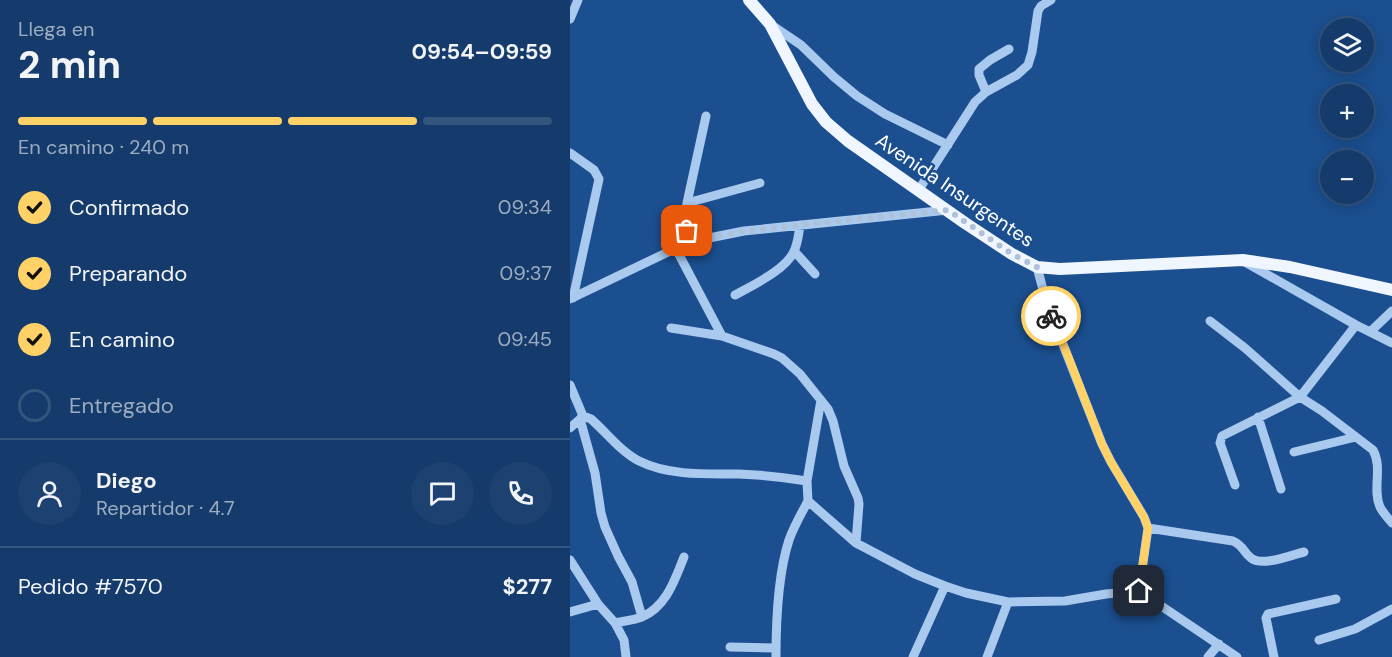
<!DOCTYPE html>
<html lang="es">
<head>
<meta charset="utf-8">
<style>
	:root { --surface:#143b6b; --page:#1d4271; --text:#f1f3f6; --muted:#9dadc1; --line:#33557e; --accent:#ffd166 }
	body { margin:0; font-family:"DM Sans",sans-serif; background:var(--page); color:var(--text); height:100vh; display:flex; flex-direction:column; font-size:22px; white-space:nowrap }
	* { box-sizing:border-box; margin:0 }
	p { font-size:20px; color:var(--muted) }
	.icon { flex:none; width:33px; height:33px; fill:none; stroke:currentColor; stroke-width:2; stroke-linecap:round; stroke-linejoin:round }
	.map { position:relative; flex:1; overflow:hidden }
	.drawer { display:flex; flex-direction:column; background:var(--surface); width:570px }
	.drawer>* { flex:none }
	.controls { position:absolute; left:750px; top:18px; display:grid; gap:12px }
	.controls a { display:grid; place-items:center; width:54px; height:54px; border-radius:50%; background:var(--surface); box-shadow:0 3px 15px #0003,0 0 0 2px var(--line); font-size:30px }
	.pin { position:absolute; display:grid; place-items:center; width:51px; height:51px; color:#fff; margin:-26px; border-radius:12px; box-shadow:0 3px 9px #0006 }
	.courier { position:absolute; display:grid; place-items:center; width:60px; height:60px; margin:-30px; border:4px solid #ffd166; border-radius:50%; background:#fff; color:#222; box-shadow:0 2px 8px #0007 }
	.headline em { font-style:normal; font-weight:700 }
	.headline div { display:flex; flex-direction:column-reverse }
	.headline { display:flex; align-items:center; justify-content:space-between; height:102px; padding:0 18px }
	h1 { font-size:39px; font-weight:700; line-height:45px }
	.bar { display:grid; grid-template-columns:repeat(4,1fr); gap:9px 6px; align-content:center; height:72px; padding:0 18px }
	.bar i { height:8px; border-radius:4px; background:var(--line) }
	.bar .current { background:var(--accent) }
	.bar p { grid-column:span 4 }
	.line { display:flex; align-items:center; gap:15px; padding:0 18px; border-top:2px solid var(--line) }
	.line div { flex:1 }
	.round { display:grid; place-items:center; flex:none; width:63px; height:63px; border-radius:32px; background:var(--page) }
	ol { padding:0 18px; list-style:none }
	li { display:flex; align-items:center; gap:18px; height:66px }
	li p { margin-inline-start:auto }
	li .icon { padding:6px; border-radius:50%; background:var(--accent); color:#111; stroke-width:4 }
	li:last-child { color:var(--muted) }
	li i { width:33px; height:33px; border:3px solid var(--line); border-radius:50% }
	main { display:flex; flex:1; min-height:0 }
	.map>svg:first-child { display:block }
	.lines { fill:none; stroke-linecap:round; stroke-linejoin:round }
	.minor { stroke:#a9c9ee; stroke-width:9 }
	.major { stroke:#f0f6ff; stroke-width:12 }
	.done { stroke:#afc1d8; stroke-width:6; stroke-dasharray:0 10.8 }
	.route { stroke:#ffd166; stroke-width:8 }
	.labels { text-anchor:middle; stroke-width:5; stroke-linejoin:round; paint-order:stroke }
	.street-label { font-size:20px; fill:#fff; stroke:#1b4f8f }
</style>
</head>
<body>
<main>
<section class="drawer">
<div class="headline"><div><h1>2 min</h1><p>Llega en</p></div><em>09:54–09:59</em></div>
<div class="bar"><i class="current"></i><i class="current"></i><i class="current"></i><i></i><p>En camino · 240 m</p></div>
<ol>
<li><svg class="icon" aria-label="check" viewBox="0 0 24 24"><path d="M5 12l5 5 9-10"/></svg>Confirmado<p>09:34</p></li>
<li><svg class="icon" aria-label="check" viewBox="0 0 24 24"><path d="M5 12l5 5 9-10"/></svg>Preparando<p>09:37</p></li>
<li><svg class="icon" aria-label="check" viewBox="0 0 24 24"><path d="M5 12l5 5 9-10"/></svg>En camino<p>09:45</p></li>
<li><i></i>Entregado</li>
</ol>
<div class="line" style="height:108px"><a class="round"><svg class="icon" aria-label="person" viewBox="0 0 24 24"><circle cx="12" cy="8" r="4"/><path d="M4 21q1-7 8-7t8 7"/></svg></a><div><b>Diego</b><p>Repartidor · 4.7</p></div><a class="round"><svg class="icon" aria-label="chat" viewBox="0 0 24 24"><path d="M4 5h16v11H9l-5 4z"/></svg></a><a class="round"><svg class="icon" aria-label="phone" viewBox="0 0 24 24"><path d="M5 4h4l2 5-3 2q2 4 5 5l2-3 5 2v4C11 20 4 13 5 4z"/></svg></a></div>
<div class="line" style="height:78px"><div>Pedido #7570</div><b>$277</b></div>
</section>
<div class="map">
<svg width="822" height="657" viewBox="0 0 822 657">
	<rect width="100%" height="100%" fill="#1b4f8f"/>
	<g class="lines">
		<path class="minor" d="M0,19l8,-19
			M200,24l31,21 33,32 23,19 28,18 63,31
			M416,92l-7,-17v-6l11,-9 19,-11
			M0,153l24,17 5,9 -26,119
			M348,191l57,-89 11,-10 31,-17 11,-10 4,-13 6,-41 3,-5 10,-6
			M117,203l73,-20
			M119,242l-4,-18 2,-21 19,-87
			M105,247l47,89 52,18 8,4 18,16 28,35 5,12 11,45 14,32 1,6 -3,39
			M225,252l20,22
			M675,262l111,63 36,18
			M467,267l9,34 56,143 9,18 33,55 4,11 -9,63
			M165,295c18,-10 53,-26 60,-46 3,-8 4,-16 5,-24
			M0,299l119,-57 55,-11 204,-21
			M640,321l35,27 55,49 22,14 51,39c10,18 -1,39 7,57 3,6 8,11 12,16
			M101,328l51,8
			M800,332l22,-21
			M0,385l13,31 8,3c16,14 30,33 48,42 30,15 68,13 100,13 23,1 45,3 68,7l1,20 48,42 59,31 30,12 21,7 42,9 57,-1 41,-7 33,-3 98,66
			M13,416l-3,3 15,54 6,40 4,14 13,29 14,26 10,35
			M688,417l23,72
			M0,428l10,-9
			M724,452l62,-15
			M237,481l14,-81
			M665,485l-15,-42 2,-7 78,-39 56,-72
			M578,528l85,13c11,5 10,11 18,17 11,9 40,-3 53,-6
			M0,560l28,44 17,19 9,17 2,17
			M0,612l28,-8
			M45,623c9,-2 19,-3 27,-6 25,-11 33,-38 42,-60
			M749,640l36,-11 37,-20
			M160,647l46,1
			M206,657c0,-36 2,-83 13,-117 5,-14 12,-26 19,-39
			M343,657l32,-71
			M417,657l21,-55
			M638,657l11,-13
			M704,657l-8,-39 2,-4 68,-15"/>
		<path class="major" d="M179,0l21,24 42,80 14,18 22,19 117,82 47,31 25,13 23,2 183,-9 47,7 102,23"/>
	</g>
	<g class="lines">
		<path class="done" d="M117,231l2,11 55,-11 204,-21 64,44 25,13 9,34 5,15"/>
		<path class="route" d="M481,316l17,40 34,88 9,18 33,55 4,11 -9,63"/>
	</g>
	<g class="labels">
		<g class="street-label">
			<text transform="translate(385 190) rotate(34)" y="7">Avenida Insurgentes</text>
		</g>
	</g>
</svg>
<div class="controls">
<a><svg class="icon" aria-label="layers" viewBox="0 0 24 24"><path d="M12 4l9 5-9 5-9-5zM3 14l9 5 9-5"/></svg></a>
<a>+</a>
<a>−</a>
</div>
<div class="pin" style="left:117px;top:231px;background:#ea580c"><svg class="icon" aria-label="bag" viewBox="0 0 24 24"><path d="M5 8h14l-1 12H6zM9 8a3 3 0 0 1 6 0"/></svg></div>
<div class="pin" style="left:569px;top:591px;background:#1f2937"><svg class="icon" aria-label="home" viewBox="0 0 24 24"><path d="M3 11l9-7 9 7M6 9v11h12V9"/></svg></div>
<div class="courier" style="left:481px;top:316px"><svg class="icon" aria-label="bike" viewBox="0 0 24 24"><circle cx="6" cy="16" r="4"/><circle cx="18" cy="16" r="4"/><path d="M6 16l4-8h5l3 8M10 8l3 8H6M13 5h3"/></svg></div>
</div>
</main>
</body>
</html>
